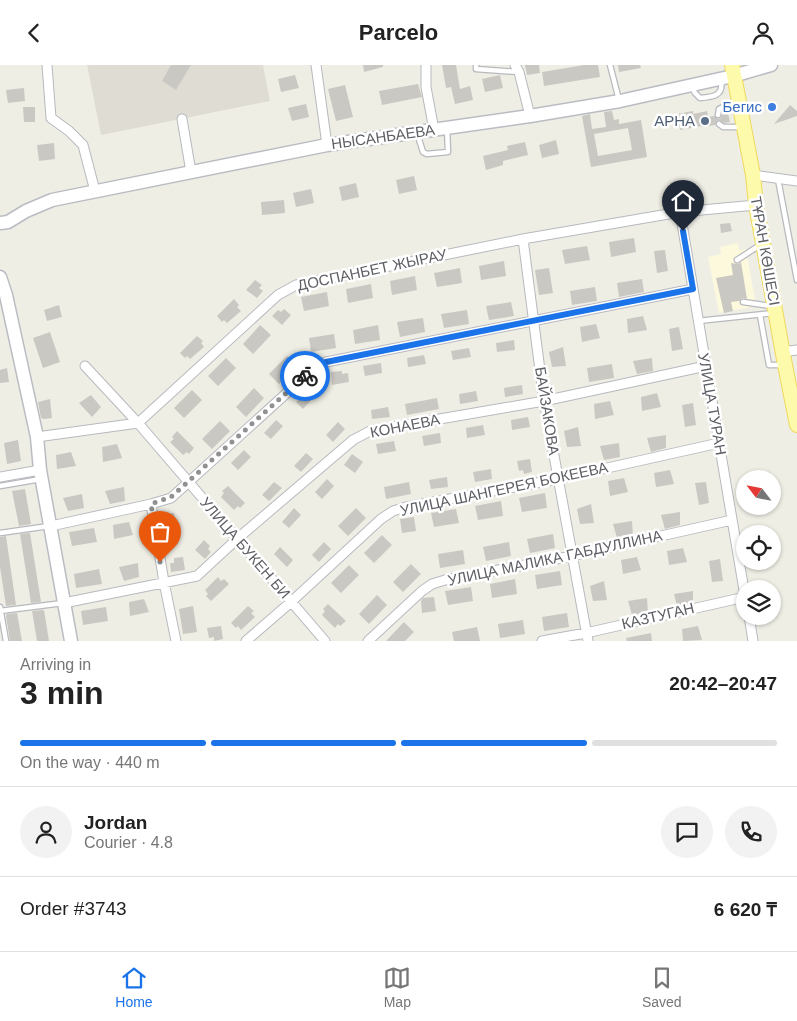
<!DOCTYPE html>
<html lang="en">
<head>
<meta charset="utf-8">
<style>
	:root { --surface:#fff; --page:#f2f2f2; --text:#222; --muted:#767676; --line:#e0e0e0; --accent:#1a73e8 }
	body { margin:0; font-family:Arial,sans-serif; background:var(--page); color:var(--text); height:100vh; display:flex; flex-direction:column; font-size:19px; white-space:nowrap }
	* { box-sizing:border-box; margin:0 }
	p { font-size:16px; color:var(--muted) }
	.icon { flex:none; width:28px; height:28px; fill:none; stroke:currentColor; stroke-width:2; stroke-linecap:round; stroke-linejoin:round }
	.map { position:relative; height:576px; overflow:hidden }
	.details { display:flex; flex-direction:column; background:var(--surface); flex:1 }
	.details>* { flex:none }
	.needle { width:32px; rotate:302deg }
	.buttons { position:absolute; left:736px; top:405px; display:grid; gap:10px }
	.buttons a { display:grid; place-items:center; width:45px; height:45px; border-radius:50%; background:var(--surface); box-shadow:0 1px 4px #0004; font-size:25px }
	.pin { position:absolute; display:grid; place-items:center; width:42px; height:42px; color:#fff; margin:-51px -21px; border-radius:50% 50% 50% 0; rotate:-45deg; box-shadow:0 0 5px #0007 }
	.pin .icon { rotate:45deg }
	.courier { position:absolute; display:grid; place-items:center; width:50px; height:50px; margin:-25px; border:4px solid #1a73e8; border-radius:50%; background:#fff; color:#222; box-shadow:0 1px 6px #0007 }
	.headline em { font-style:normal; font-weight:700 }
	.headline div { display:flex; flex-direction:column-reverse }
	.headline { display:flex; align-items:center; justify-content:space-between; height:85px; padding:0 20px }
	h1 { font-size:32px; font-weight:700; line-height:38px }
	.bar { display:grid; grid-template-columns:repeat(4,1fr); gap:8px 5px; align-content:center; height:60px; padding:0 20px }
	.bar i { height:6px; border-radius:4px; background:var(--line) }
	.bar .active { background:var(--accent) }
	.bar p { grid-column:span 4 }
	.line { display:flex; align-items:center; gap:12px; padding:0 20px; border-top:1px solid var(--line) }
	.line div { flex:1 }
	.round { display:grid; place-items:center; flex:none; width:52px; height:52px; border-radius:26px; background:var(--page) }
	header { display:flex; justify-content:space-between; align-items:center; height:65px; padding:0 20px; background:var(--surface); font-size:22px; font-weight:700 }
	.menu { display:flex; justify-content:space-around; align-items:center; height:70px; border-top:1px solid var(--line); background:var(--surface); font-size:14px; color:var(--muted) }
	.menu a { display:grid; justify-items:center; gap:2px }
	.menu .active { color:var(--accent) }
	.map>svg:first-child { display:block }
	.commercial { fill:#fdf9dc }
	.education { fill:#dfddd3 }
	.building { fill:#cac8c2; fill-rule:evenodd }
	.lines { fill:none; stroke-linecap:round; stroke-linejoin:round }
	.lane-casing { stroke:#b7b9bf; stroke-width:7 }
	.street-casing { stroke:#b7b9bf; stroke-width:11 }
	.secondary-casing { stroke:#babcc3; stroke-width:15 }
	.primary-casing { stroke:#efd85e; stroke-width:16 }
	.lane { stroke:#fff; stroke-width:4.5 }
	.street { stroke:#fff; stroke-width:9 }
	.secondary { stroke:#fff; stroke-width:12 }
	.primary { stroke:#fdfaac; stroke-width:14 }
	.done { stroke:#909192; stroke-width:5; stroke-dasharray:0 9 }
	.route { stroke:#1a73e8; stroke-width:6 }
	.shop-dot { fill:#3f7fe0; stroke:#fff; stroke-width:2 }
	.service-dot { fill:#5c6f8a; stroke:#fff; stroke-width:2 }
	.labels { text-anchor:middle; stroke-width:5; stroke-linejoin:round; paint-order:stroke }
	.shop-label { font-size:15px; fill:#366cbe; stroke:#fff; text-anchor:end }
	.service-label { font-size:15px; fill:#4e5e75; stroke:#fff; text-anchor:end }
	.street-label { font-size:15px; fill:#5d5f65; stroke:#fff }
</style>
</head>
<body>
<header><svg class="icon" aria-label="back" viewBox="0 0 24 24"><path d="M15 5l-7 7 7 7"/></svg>Parcelo<svg class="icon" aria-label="person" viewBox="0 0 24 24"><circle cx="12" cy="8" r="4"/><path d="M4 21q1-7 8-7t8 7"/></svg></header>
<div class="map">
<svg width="797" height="576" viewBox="0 0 797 576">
	<rect width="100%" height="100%" fill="#efeee5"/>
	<path class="commercial" d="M738,178l1,7 7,-1 10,57 -37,7 -11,-56 13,-3 -1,-7z"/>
	<path class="education" d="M87,0h176l7,36 -169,34z"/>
	<path class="building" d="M171,0h20l-15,25 -14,-9z
		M363,0h20v2l-19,5z
		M442,0h14l4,24 10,-3 3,14 -18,4 -4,-17 -5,1z
		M525,0h14l1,8 -13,2z
		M584,0h14l2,12 -56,9 -2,-14z
		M618,0h22l1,3 -22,4z
		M295,10l4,13 -18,4 -3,-13z
		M500,10l3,13 -18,4 -3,-13z
		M418,19l4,13 -40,8 -3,-14z
		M345,20l8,32 -17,4 -8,-32z
		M24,23l1,13 -17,2 -2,-13z
		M306,39l3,13 -17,4 -4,-13z
		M790,40l7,6v5l-23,8z
		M23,42h12v15h-11z
		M612,46l2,9 5,-1v5l22,-4 6,37 -56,10 -9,-51 8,-2 2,15 14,-2 -2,-15zM628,63l4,22 -34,6 -4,-22z
		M693,46v3l14,-3 1,6 6,-1 4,3 3,-1 1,-4 6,-1 2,9 -6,1 -6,-3 -3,5 -13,2v-1l-22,4 -3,-16z
		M556,75l3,14 -17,4 -3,-13z
		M525,77l3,13 -25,6v4l-17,5 -3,-14 25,-6 -1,-4z
		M54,78l1,16 -16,2 -2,-16z
		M414,111l3,14 -18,4 -3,-14z
		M356,118l3,14 -17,4 -3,-14z
		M311,124l3,14 -18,4 -3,-14z
		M284,135l1,13 -23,2 -1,-13z
		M730,158l2,8 -11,2 -1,-9z
		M634,173l2,14 -25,5 -2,-15z
		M587,181l3,14 -25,4 -3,-14z
		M665,185l3,21 -11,2 -3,-22z
		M504,196l2,15 -25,4 -2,-14z
		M741,197l6,37 -5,-1 -3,3 -8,1 2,9 -9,2 -8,-35 17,-3 -2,-12 7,1z
		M460,203l2,15 -25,4 -3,-14z
		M549,203l4,25 -14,2 -4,-25z
		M415,211l2,14 -25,5 -2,-14z
		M642,214l2,13 -25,5 -2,-14z
		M255,215l7,5 -3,3 4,3 -6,7 -11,-8z
		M371,219l2,14 -25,5 -2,-14z
		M595,222l2,14 -25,4 -2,-14z
		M327,227l2,14 -25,5 -3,-14z
		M234,234l5,6 -2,2 4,4 -14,12 -3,-3 -2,2 -5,-6z
		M511,237l3,14 -25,4 -3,-14z
		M59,240l3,12 -15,4 -3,-11z
		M284,244l7,6 -9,10 -10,-9 6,-6 3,2z
		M467,245l2,14 -25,4 -3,-14z
		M643,251l4,14 -19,3 -1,-14z
		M423,253l2,14 -25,5 -3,-15z
		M596,259l4,14 -18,4 -2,-15z
		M260,260l11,10 -18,19 -10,-10z
		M378,260l2,15 -25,4 -2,-14z
		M679,262l4,22 -11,2 -3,-22z
		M50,267l10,30 -17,6 -10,-30z
		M334,269l2,14 -25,4 -2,-14z
		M197,271l6,5 -2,2 3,4 -14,12 -3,-3 -2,2 -5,-5z
		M514,275l1,10 -18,2 -1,-9z
		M563,282l3,19 -14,1 -3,-15z
		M469,283l2,9 -18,3 -2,-9z
		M424,290l2,9 -18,3 -1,-9z
		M287,291l10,10 -18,18 -10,-10z
		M226,293l10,10 -18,18 -10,-10z
		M652,293l1,13 -16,3 -4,-13z
		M381,298l1,10 -17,3 -2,-10z
		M612,299l2,14 -25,4 -2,-14z
		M7,303l2,14 -9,1v-13z
		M342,306v3l6,-1 1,9 -17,3 -1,-13z
		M522,320l1,9 -18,3 -1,-9z
		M254,323l10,10 -18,19 -10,-10z
		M308,324l7,7 -12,13 -7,-7z
		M192,325l10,10 -18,18 -10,-10z
		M476,326l2,10 -18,3 -1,-10z
		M657,328l4,14 -19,4 -1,-14z
		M91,330l10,12 -9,10 -13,-14z
		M437,333l2,11 -32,6 -2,-11z
		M50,334l2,19 -8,1 -3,-1 -3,-16z
		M610,336l4,14 -19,4 -1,-15z
		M693,338l3,22 -11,2 -3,-22z
		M388,342l2,10 -18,2 -1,-9z
		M528,352l2,10 -18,3 -1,-10z
		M276,355l7,6 -12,13 -7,-6z
		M220,356l10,10 -18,18 -10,-10z
		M338,357l7,7 -12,13 -7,-7z
		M483,360l2,10 -18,3 -1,-10z
		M578,362l3,19 -14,1 -3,-16z
		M177,366l17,17 -5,6 -2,-2 -4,3 -13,-13 4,-3 -2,-2z
		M440,368l1,10 -17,3 -2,-10z
		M666,370v13l-15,4 -4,-14z
		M18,375l3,21 -14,3 -3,-21z
		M394,376l2,10 -18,3 -2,-10z
		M619,378l1,14 -16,3 -4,-14z
		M117,379l5,14 -19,4 -1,-15z
		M244,385l7,7 -13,13 -7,-7z
		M71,387l5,14 -19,3 -1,-14z
		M306,388l7,6 -12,13 -7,-6z
		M352,389l11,8 -8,11 -11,-8z
		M530,394l2,13 -8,2 -1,-4 -4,1 -2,-10z
		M491,404l1,10 -17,3 -2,-10z
		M670,405l4,14 -18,3 -2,-14z
		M447,412l1,10 -17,2 -2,-9z
		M624,413l4,14 -18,4 -2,-15z
		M327,414l7,7 -12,13 -7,-7z
		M274,417l8,6 -13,13 -7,-6z
		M409,417l2,12 -25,5 -2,-12z
		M706,417l3,21 -10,2 -4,-22z
		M228,421l17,17 -5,5 -2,-2 -4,4 -13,-13 3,-4 -2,-2z
		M124,422l1,14 -15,3 -5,-13z
		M25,424l6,35 -12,2 -7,-35z
		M545,428l2,15 -25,4 -3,-14z
		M82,429l2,14 -16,3 -5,-13z
		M501,436l2,15 -25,4 -3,-14z
		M591,439l3,19 -14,1 -3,-15z
		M294,443l7,7 -12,13 -7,-6z
		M356,443l10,10 -18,18 -10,-10z
		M456,444l3,14 -25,4 -3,-14z
		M680,447v13l-15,4 -4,-14z
		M174,448l4,24 -8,1v-3l-5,1 -2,-19h4v-3z
		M414,452l2,14 -14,2 -2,-14z
		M632,456l1,14 -16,3 -4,-14z
		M129,457l4,13 -19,4 -1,-14z
		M94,463l3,14 -25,4 -3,-14z
		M30,468l11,69 -10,1 -11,-69z
		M553,469l2,14 -25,5 -3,-14z
		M382,470l10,10 -18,18 -10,-10z
		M6,471l10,69 -10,1 -6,-39v-30z
		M204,475l6,6 -2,3 3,3 -6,7 -10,-9z
		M324,477l7,7 -12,13 -7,-7z
		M509,477l2,14 -25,5 -3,-14z
		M280,482l13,13 -6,7 -13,-13z
		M683,483l4,14 -18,3 -2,-14z
		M463,485l2,14 -25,4 -2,-14z
		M183,492l2,13 -14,2 -1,-9h4v-5z
		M637,492l4,13 -18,4 -2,-14z
		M720,494l3,22 -11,1 -3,-21z
		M138,498l1,14 -15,4 -5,-14z
		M411,499l10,10 -18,18 -10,-10z
		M349,500l10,10 -18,18 -10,-10z
		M99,504l3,15 -26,4 -2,-14z
		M560,506l2,14 -25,4 -2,-14z
		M218,512l3,4 3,-2 5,5 -18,17 -5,-5 2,-2 -3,-4z
		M515,514l2,15 -25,4 -2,-14z
		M604,516l3,19 -14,1 -3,-15z
		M471,522l2,14 -25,4 -3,-14z
		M693,526v11l-16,4 -3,-12z
		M377,530l10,10 -18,19 -10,-10z
		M434,532l2,14 -14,2 -1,-12 2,-3z
		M647,533l1,14 -16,3 -4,-14z
		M144,534l5,13 -19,4 -1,-14z
		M328,539l18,17 -6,5 -2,-2 -3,4 -13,-13 3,-4 -2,-2z
		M193,541l4,26 -14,2 -4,-25z
		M248,541l6,5 -3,2 4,4 -14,13 -3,-4 -2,2 -5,-5z
		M106,542l2,14 -25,4 -2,-14z
		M42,545h2l5,31h-12l-5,-30z
		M17,548l5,28h-12l-4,-25 1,-2z
		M567,548l2,14 -25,4 -2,-14z
		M523,555l2,14 -25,4 -2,-14z
		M404,557l10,10 -9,9h-19z
		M221,561l2,13 -9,2v-4l-5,1 -2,-10z
		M698,561l4,14 -19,1 -1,-12z
		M477,562l3,14h-26l-2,-9z
		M651,568l1,8h-25l-1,-3z"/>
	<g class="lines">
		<g class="lane-casing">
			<path id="lane" d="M476,0v4l42,3
				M610,0l9,35
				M692,22l3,6 5,5c12,-1 24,-2 21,-17
				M718,50l1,-6 18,-9
				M719,59l4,3h18
				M417,68l6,19 4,2 21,-2 -1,-24
				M778,114l19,101
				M737,195l23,-15
				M743,237l28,4
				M760,250l9,50h14
				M698,256l76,-8
				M0,421l41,-7
				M0,468l49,-7
				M0,542l6,34
				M0,546l63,-8"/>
		</g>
		<g class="street-casing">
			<path id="street" d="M47,0l4,53 18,13 14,14 12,46
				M316,0l11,80
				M426,0v22l8,43
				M515,0l4,7 11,44
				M182,54l9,53
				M753,110l44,6
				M680,147l65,384
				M523,174l21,162 44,240
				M782,287l15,-2
				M85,301l53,57 187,218
				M37,372l101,-14 140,-128 18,-10 227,-46 157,-27 76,-7
				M0,412l40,-7
				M151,439l13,78 12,59
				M51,461l100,-22 20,-6 140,-127 15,-9 367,-73
				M64,538l133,-27 40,-37 116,-99 17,-9 174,-30 162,-35
				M749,551l4,25
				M246,576l45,-39 90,-83 12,-8 13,-4 152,-28 161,-36
				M368,576l54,-50 10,-7 13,-4 127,-24 160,-36
				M542,576l44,-8 159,-36"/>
		</g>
		<g class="secondary-casing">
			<path id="secondary" d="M0,158l8,-1 18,-11 26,-11 275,-55 203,-29 90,-15 113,-25 38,-11
				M0,212l6,18 31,142 3,33 31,171"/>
		</g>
		<g class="primary-casing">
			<path id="primary" d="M732,0l21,110 3,30 29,160 12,60"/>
		</g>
		<use href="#lane" class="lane"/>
		<use href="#street" class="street"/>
		<use href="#secondary" class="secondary"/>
		<use href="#primary" class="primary"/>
	</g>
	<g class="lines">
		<path class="done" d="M160,497l-9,-58 20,-7 134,-121"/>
		<path class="route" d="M305,311l14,-11 7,-3 367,-73 -10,-58"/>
	</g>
	<circle class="shop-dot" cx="772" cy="42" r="5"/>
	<circle class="service-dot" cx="705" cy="56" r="5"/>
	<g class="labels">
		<g class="shop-label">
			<text x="762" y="47">Бегис</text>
		</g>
		<g class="service-label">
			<text x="695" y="61">АРНА</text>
		</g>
		<g class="street-label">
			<text transform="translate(383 72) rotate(-8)" y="5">НЫСАНБАЕВА</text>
			<text transform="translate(765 186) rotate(80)" y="5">ТҰРАН КӨШЕСІ</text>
			<text transform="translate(372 205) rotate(-12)" y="5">ДОСПАНБЕТ ЖЫРАУ</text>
			<text transform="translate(712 339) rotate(80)" y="5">УЛИЦА ТУРАН</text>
			<text transform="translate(547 346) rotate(81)" y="5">БАЙЗАКОВА</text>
			<text transform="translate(405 361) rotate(-11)" y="5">КОНАЕВА</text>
			<text transform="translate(504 424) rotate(-12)" y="5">УЛИЦА ШАНГЕРЕЯ БОКЕЕВА</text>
			<text transform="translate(245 483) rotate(49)" y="5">УЛИЦА БУКЕН БИ</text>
			<text transform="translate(555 493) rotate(-12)" y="5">УЛИЦА МАЛИКА ГАБДУЛЛИНА</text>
			<text transform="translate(658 551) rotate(-13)" y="5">КАЗТУГАН</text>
		</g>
	</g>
</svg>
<div class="buttons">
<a><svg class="needle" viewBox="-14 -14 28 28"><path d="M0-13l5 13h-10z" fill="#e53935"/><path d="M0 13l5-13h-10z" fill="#767676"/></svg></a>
<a><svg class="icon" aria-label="locate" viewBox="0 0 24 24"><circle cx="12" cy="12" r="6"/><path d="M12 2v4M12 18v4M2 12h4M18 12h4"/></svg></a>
<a><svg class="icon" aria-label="layers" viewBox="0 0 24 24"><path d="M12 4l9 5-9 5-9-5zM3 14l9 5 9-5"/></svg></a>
</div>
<div class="pin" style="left:160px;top:497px;background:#ea580c"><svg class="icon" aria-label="bag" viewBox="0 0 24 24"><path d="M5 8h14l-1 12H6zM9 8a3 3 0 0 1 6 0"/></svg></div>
<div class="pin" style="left:683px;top:166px;background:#1f2937"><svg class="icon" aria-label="home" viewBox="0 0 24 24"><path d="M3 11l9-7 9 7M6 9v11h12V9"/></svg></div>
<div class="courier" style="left:305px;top:311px"><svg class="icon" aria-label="bike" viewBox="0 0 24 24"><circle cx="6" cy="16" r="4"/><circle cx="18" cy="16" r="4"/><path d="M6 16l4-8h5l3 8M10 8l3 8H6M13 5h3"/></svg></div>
</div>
<section class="details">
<div class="headline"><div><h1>3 min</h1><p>Arriving in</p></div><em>20:42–20:47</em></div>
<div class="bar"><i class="active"></i><i class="active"></i><i class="active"></i><i></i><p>On the way · 440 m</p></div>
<div class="line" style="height:90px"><a class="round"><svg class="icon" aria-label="person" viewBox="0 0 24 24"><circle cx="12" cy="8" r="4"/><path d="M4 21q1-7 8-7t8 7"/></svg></a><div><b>Jordan</b><p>Courier · 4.8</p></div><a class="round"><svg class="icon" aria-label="chat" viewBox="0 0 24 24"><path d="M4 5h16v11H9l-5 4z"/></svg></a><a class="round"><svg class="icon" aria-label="phone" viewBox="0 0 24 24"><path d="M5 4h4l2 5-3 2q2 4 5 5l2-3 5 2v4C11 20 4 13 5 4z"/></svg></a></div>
<div class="line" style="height:65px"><div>Order #3743</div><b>6 620 ₸</b></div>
</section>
<nav class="menu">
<a class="active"><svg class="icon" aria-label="home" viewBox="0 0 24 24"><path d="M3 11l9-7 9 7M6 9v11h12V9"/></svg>Home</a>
<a><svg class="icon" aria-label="map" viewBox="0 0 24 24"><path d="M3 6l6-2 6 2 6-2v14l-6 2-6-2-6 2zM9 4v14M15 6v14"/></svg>Map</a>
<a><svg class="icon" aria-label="saved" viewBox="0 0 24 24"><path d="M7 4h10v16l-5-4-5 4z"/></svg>Saved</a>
</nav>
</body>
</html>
